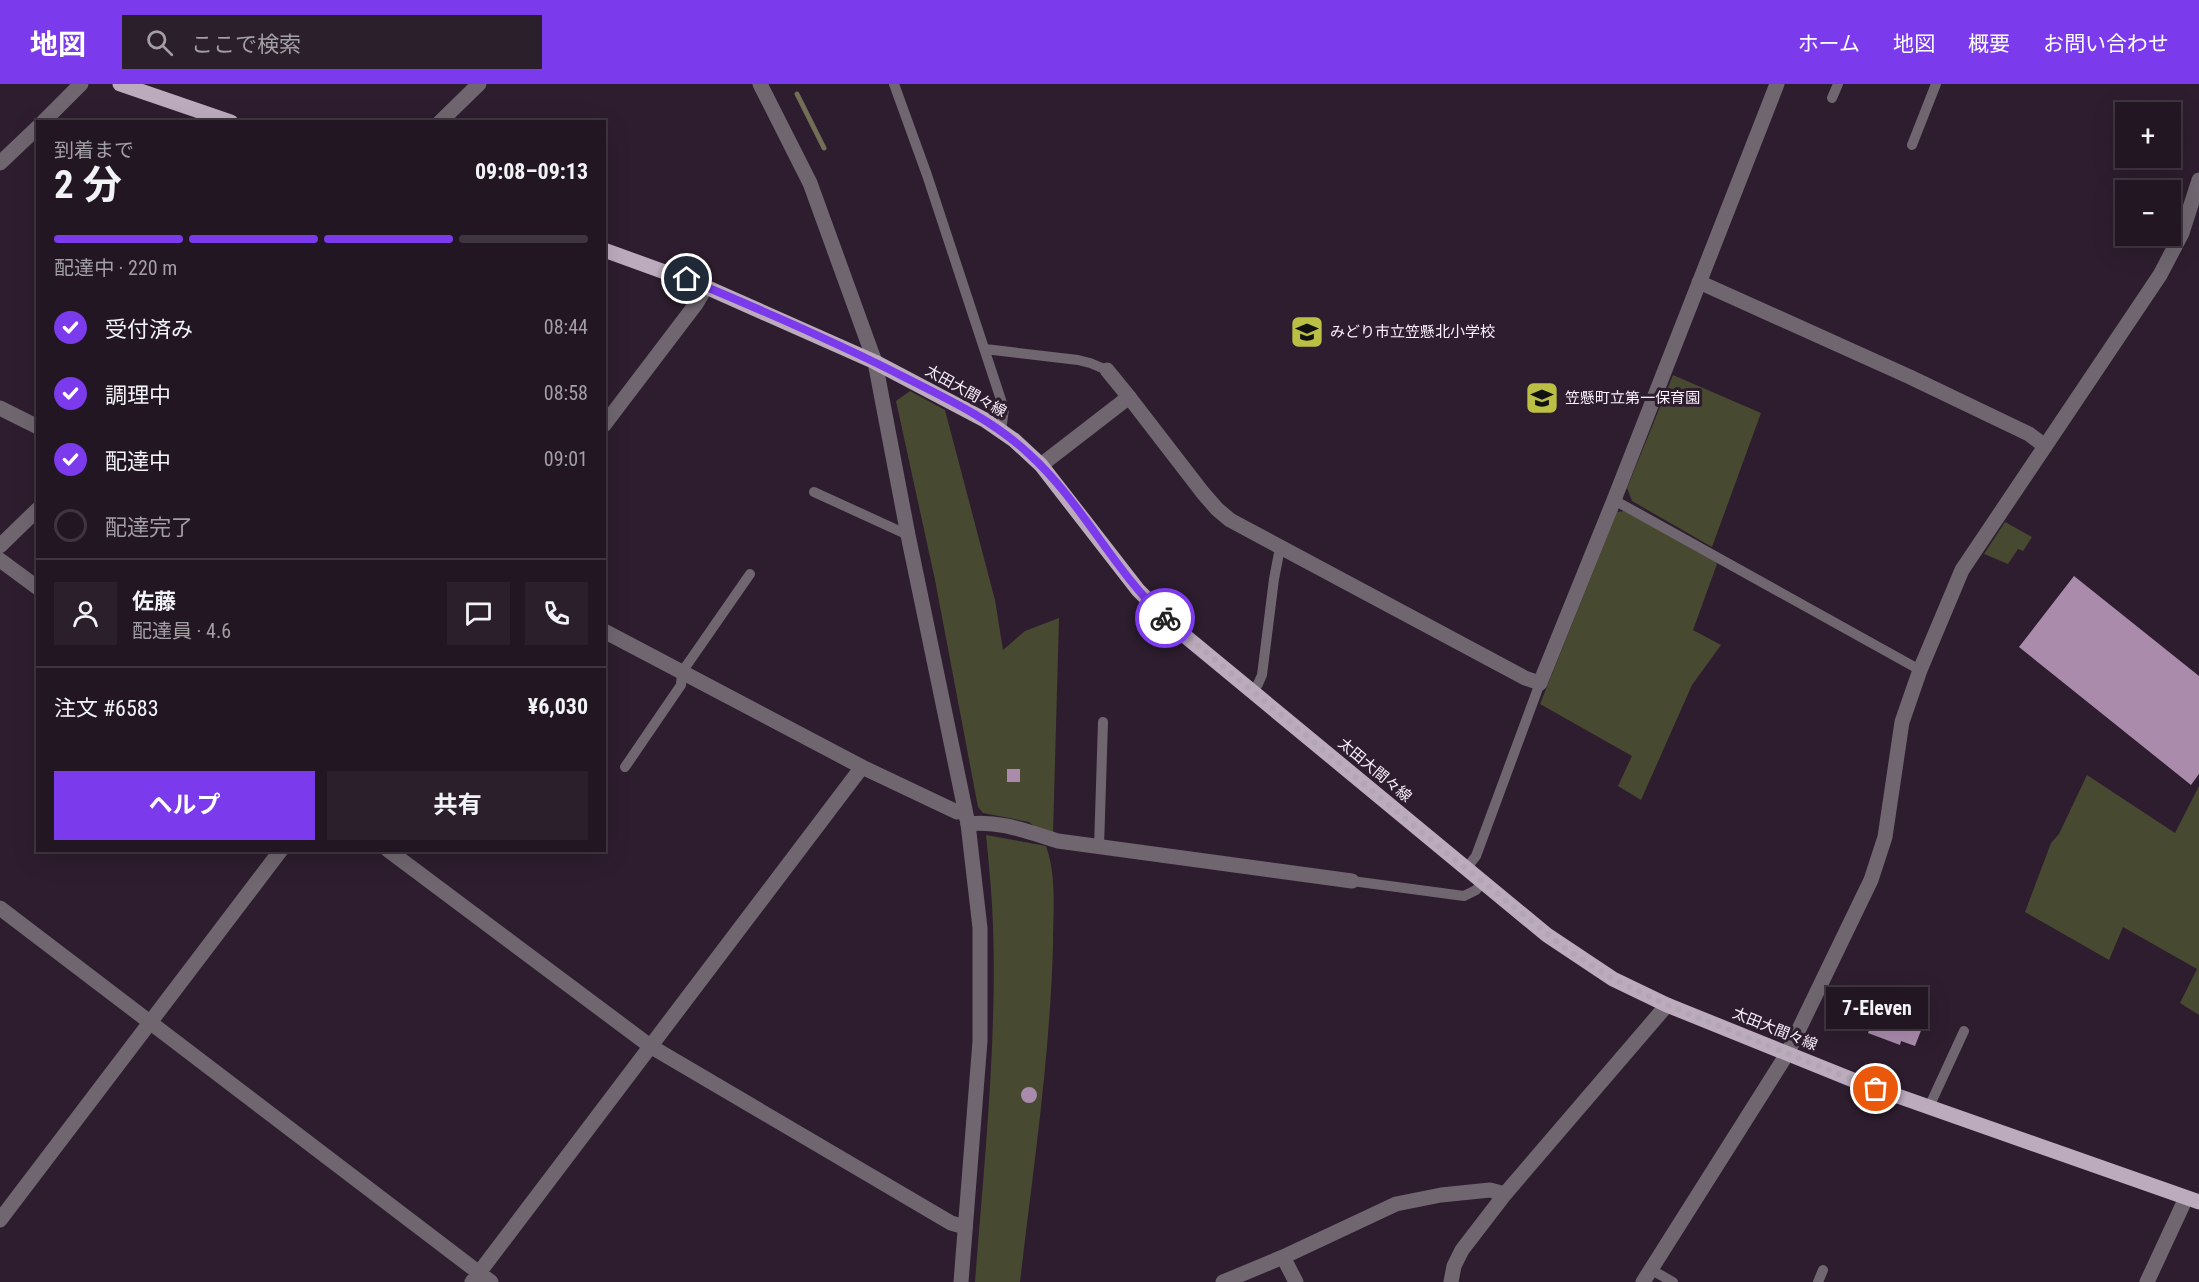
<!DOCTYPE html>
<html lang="ja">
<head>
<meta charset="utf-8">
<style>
	:root { --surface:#221622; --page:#2a1f2a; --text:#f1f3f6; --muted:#a29fa5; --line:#3f3540; --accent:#7c3aed }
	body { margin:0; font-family:"Roboto Condensed","Noto Sans JP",sans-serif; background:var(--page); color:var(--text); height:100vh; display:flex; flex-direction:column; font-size:22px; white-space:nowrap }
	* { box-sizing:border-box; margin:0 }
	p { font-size:20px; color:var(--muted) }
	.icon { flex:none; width:33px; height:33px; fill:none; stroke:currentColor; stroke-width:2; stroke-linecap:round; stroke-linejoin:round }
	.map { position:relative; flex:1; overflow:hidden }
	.side { position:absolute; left:36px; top:36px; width:570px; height:732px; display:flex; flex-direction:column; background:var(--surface); border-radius:0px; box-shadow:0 6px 24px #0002,0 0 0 2px var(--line) }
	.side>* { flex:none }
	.tools { position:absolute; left:2115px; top:18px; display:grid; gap:12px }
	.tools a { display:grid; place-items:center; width:66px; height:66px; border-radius:0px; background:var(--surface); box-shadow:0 6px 24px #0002,0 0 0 2px var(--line); font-size:30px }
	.pin { position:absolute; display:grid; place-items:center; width:51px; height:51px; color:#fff; margin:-26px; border:3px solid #fff; border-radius:50%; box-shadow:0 2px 6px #0007 }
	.courier { position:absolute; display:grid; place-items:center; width:60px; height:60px; margin:-30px; border:4px solid #7c3aed; border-radius:50%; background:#fff; color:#222; box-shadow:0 2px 8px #0007 }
	.bubble { position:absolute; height:42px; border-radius:0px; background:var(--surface); box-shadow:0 6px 24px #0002,0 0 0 2px var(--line); font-size:20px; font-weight:700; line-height:42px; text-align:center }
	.head em { font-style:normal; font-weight:700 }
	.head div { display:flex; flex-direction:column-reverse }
	.head { display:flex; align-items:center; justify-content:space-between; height:102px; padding:0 18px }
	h1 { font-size:39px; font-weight:700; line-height:45px }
	.bar { display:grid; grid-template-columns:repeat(4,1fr); gap:9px 6px; align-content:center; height:72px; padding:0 18px }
	.bar i { height:8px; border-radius:4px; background:var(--line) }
	.bar .selected { background:var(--accent) }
	.bar p { grid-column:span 4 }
	.line { display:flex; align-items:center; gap:15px; padding:0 18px; border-top:2px solid var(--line) }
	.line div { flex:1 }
	.round { display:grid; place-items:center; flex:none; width:63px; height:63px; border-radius:0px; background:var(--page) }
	ol { padding:0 18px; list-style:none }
	li { display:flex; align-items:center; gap:18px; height:66px }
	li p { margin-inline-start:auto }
	li .icon { padding:6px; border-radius:50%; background:var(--accent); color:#fff; stroke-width:4 }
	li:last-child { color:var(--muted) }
	li i { width:33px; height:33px; border:3px solid var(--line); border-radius:50% }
	.cta { display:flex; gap:12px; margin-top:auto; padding:12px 18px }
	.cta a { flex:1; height:69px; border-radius:0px; background:var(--accent); color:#fff; font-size:24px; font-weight:700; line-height:69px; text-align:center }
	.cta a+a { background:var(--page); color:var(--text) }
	header { display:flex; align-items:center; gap:36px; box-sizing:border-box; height:84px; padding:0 30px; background:var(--accent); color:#fff }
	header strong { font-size:28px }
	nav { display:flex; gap:33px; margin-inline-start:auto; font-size:21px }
	.search { width:420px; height:54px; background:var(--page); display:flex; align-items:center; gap:15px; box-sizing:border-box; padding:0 21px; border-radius:0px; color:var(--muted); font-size:22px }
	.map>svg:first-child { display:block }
	.green { fill:#484931 }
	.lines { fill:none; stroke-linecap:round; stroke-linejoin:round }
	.stream { stroke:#726f56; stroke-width:5 }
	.building { fill:#aa8bac }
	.service { stroke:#6f6670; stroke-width:10 }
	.minor { stroke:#6f6670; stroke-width:15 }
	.tertiary { stroke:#6f6670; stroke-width:15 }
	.primary { stroke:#bcaabd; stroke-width:15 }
	.done { stroke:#b3a6b4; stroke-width:6; stroke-dasharray:0 10.8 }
	.route { stroke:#7c3aed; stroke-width:8 }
	.labels { text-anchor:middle; stroke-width:6; stroke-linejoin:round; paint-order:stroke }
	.poi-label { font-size:15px; fill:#fbf0fc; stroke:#2d1d2e; text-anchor:start }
	.street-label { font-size:15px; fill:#fbf0fc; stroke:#2d1d2e }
</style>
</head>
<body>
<header>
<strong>地図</strong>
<div class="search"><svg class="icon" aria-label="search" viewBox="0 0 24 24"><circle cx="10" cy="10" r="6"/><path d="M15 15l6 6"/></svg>ここで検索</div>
<nav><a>ホーム</a><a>地図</a><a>概要</a><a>お問い合わせ</a></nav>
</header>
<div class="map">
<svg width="2199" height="1198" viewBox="0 0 2199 1198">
	<rect width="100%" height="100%" fill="#2d1d2e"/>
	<path class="green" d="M1673,291l88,38 -49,134 -80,-46 -5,-13z
		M910,307l35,19 50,190 8,50 22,-19 34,-13 -6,216 -14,-4 -10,-8 -46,-9 -5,-6 -43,-227 -39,-179z
		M1624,427l89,48 4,5 -24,66 28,15 -29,40 -51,115 -23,-14 14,-30 -92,-52 77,-192z
		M2005,438l27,15 -9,14 -5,-2 -10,15 -24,-10z
		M2087,691l88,58 24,-47v229l-19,-12 17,-34 -74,-42 -14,33 -84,-48 26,-69 8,-9z
		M986,751l60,11c11,30 7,67 7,99 -3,113 -20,225 -33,337h-45c9,-118 22,-238 18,-356 -1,-31 -4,-61 -7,-91z"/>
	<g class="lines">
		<path class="stream" d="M797,10l27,54"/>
	</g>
	<path class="building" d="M2074,492l125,100v98l-8,11 -172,-138z
		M1007,685h13v13h-13z
		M1881,913l46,18 -12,31 -14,-5 -1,4 -32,-12z
		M1021 1011a8 8 0 1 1 16 0a8 8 0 1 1-16 0Z"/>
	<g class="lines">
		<path class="service" d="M894,0l33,91 77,234 -3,22
			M1832,14l6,-14
			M1912,61l24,-61
			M985,265l93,11 12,3 17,7
			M814,408l94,43
			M1614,416l306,170
			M1252,608l6,-8 4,-9 12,-96 6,-31
			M625,683l56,-82 1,-13 68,-98
			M1099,763l4,-125
			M1466,785l10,-13 64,-173
			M1352,797l112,15 12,-6 7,-8
			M1929,1023l35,-76
			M1650,1185l23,13
			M1818,1198l5,-12"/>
		<path class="minor" d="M43,38l38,-38
			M440,38l39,-38
			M0,79l38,-36
			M1699,198l211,95 119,57 16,12
			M1107,286l22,27
			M0,324l38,19
			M0,462l38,-37
			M0,476l38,28
			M604,547l258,136 95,45 7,-1
			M1540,599l74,-183 163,-416
			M968,740c32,-4 60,8 90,17l294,40
			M388,766l262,196 301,177 14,4
			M0,824l491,374
			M1283,1173l13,25
			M472,1198l390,-515
			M1223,1198l60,-25 113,-53 45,-9 49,-5 15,4
			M1451,1198l3,-16 8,-16 43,-56 162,-189
			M2147,1198l39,-84"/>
		<path class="tertiary" d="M760,0l50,99 65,179 33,173 60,289 12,104v113l-19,241
			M604,341l92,-121 10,-17
			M1041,381l88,-68 74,96 14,16 13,11 295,158 15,5
			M0,1136l281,-370
			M1643,1198l144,-228 84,-174 14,-43 17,-115 18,-52 42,-100 198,-295 22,-42 17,-53"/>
		<path class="primary" d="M120,0l111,38
			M604,166l102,37 169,75 110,58 29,20 27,25 97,125 41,41 368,304 66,44 54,26 191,77 341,120"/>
	</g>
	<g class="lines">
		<path class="done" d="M1165,534l283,236 121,97 44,28 54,26 209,84"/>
		<path class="route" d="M687,195c75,31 151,64 223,101 42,21 85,42 119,74 53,48 84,116 136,164"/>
	</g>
	<defs>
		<g id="school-square" transform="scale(1.725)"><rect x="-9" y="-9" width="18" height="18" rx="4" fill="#bbc045" stroke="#2d1d2e"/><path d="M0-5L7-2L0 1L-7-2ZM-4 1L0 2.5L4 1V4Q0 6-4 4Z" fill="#111"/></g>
	</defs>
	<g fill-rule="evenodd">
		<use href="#school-square" x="1307" y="248"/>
		<use href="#school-square" x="1542" y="314"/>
	</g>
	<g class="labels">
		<g class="poi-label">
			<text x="1330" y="253">みどり市立笠懸北小学校</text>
			<text x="1565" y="319">笠懸町立第一保育園</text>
		</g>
		<g class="street-label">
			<text transform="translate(966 307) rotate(29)" y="5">太田大間々線</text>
			<text transform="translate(1375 686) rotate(40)" y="5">太田大間々線</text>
			<text transform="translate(1775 945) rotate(22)" y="5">太田大間々線</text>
		</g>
	</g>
</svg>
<div class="tools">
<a>+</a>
<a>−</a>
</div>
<div class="pin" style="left:1876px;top:1005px;background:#ea580c"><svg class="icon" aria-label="bag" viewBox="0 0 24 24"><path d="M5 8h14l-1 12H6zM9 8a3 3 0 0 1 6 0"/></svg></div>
<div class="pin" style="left:687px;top:195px;background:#1f2937"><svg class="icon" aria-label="home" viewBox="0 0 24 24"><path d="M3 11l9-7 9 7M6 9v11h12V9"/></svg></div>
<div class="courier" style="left:1165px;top:534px"><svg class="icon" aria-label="bike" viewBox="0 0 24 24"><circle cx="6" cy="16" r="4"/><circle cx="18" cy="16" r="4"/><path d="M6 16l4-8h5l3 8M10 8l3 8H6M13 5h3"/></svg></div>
<div class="bubble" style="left:1826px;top:903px;width:102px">7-Eleven</div>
<section class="side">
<div class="head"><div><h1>2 分</h1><p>到着まで</p></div><em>09:08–09:13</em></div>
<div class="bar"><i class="selected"></i><i class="selected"></i><i class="selected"></i><i></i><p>配達中 · 220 m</p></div>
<ol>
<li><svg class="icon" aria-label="check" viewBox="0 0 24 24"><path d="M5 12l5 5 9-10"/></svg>受付済み<p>08:44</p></li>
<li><svg class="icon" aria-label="check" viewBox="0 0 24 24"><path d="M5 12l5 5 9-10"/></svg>調理中<p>08:58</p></li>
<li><svg class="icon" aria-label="check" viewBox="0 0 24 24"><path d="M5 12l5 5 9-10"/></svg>配達中<p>09:01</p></li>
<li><i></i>配達完了</li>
</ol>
<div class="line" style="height:108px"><a class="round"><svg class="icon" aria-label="person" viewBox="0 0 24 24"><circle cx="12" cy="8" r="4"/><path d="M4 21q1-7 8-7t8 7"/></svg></a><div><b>佐藤</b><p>配達員 · 4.6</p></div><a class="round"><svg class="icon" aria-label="chat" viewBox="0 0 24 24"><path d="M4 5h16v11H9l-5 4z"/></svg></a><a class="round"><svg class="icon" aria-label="phone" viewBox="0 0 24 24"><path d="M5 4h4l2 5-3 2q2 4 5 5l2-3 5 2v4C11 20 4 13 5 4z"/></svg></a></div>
<div class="line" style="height:78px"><div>注文 #6583</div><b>¥6,030</b></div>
<div class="cta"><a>ヘルプ</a><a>共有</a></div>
</section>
</div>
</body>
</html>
